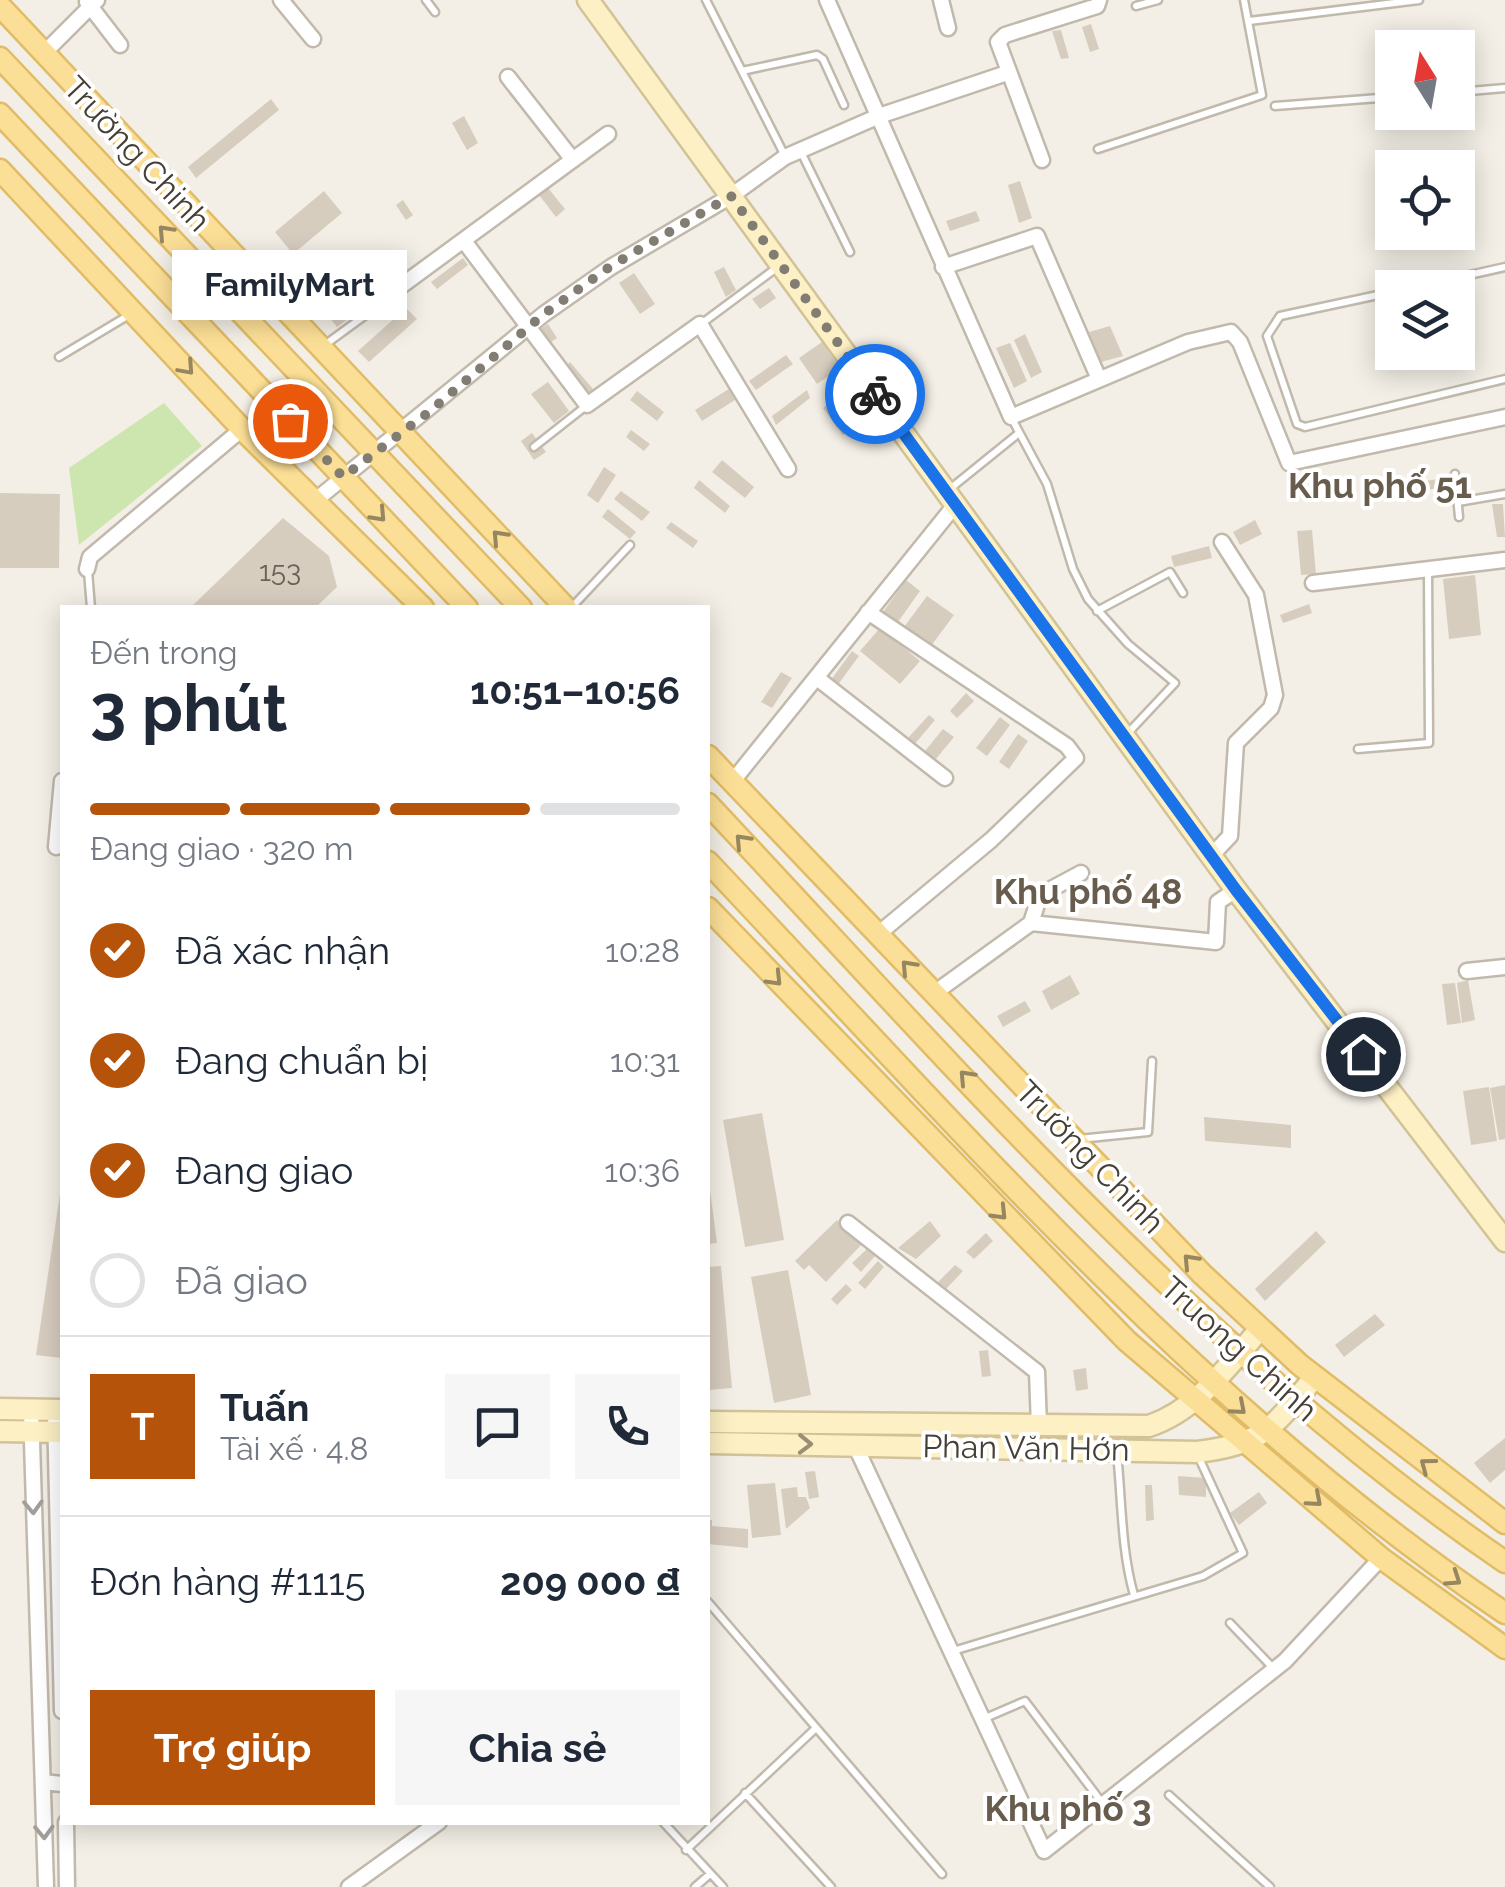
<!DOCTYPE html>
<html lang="vi">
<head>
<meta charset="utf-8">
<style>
	:root { --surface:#fff; --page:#f6f6f7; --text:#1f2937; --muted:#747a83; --line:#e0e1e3; --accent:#b45309 }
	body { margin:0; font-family:Raleway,sans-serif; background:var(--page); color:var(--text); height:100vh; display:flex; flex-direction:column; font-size:38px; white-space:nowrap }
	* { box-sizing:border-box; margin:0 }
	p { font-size:32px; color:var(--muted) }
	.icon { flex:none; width:55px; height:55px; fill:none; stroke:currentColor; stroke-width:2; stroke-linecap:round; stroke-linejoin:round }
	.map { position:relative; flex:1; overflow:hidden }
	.side { position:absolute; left:60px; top:605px; width:650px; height:1220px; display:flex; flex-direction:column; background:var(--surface); border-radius:0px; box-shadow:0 5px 25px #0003 }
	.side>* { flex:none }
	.needle { width:65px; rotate:349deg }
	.buttons { position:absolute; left:1375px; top:30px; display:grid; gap:20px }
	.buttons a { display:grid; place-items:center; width:100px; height:100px; border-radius:0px; background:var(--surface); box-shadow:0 5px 25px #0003; font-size:50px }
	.pin { position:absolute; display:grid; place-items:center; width:85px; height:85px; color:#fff; margin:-42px; border:5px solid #fff; border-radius:50%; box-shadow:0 2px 10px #0007 }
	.courier { position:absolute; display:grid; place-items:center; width:100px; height:100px; margin:-50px; border:8px solid #1a73e8; border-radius:50%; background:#fff; color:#222; box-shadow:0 2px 12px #0007 }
	.bubble { position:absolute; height:70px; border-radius:0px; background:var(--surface); box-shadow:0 5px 25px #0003; font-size:32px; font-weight:700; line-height:70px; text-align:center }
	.headline em { font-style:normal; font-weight:700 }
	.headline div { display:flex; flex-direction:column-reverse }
	.headline { display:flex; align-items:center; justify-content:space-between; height:170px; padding:0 30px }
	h1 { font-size:65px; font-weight:700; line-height:75px }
	.bar { display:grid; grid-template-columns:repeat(4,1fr); gap:15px 10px; align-content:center; height:120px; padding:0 30px }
	.bar i { height:12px; border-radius:8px; background:var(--line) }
	.bar .active { background:var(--accent) }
	.bar p { grid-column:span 4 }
	.line { display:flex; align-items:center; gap:25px; padding:0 30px; border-top:2px solid var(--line) }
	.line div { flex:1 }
	.round { display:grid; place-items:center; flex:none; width:105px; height:105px; border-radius:0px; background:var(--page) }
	ol { padding:0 30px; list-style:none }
	li { display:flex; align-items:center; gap:30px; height:110px }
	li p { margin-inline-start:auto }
	li .icon { padding:10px; border-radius:50%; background:var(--accent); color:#fff; stroke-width:4 }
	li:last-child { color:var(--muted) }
	li i { width:55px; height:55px; border:5px solid var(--line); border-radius:50% }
	.cta { display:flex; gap:20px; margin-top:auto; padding:20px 30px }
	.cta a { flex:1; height:115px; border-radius:0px; background:var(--accent); color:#fff; font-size:40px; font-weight:700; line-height:115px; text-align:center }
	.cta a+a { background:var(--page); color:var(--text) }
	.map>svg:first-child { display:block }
	.green { fill:#cde6af }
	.building { fill:#d7cdbf }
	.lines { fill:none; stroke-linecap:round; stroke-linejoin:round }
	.lane-casing { stroke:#c1b9ac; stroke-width:11 }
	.street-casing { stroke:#c1b9ac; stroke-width:19 }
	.secondary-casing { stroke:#d2c297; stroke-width:25 }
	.primary-casing { stroke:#e1bc66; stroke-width:25 }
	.lane { stroke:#fff; stroke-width:6 }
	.street { stroke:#fff; stroke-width:14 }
	.secondary { stroke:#fdf0c5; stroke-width:20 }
	.primary { stroke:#fcdf96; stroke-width:20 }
	.oneway { stroke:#978761 }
	.oneway2 { stroke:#988f76 }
	.oneway3 { stroke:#a29f9a }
	.done { stroke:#827d73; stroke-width:10; stroke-dasharray:0 18 }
	.route { stroke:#1a73e8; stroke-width:12 }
	.labels { text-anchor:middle; stroke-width:8; stroke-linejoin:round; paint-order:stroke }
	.number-label { font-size:28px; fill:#6a6258 }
	.street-label { font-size:32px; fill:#453f35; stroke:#fff }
	.neighbourhood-label { font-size:35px; font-weight:bold; fill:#685d4d; stroke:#fff }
</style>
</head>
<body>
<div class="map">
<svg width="1505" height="1887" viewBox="0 0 1505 1887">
	<rect width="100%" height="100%" fill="#f3efe6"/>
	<path class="green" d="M164,403l38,43 -123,99 -10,-77z"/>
	<path class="building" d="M1091,24l8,25 -9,3 -8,-25z
		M1061,30l8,28 -8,1 -9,-28z
		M271,99l8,11 -83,68 -8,-11z
		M464,116l14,27 -11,7 -15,-27z
		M1020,181l12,37 -13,5 -11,-38z
		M548,188l17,21 -9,8 -17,-22z
		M324,191l18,22 -49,41 -18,-22z
		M403,200l10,15 -7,5 -10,-15z
		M976,211l4,10 -30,10 -4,-10z
		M463,258l5,7 -31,24 -6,-7z
		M724,267l12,23 -10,7 -12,-25z
		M634,273l21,31 -15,10 -21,-31z
		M769,288l7,10 -16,11 -8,-10z
		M345,302l10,12 -18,13 -9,-11z
		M406,308l11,11 -48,43 -11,-11z
		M548,324l9,14 -9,6 -9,-14z
		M1110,326l13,30 -22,6 -12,-30z
		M1025,334l17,38 -11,6 -17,-38z
		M822,342l18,26 -23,16 -18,-26z
		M1010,343l17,38 -13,7 -18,-40z
		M786,355l7,9 -37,26 -7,-9z
		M570,362l23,27 -5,5 -23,-27z
		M548,382l21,29 -15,12 -23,-29z
		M851,386l21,25 -9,8 -21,-25z
		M732,387l6,11 -36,23 -7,-11z
		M807,390l3,8 -34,27 -4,-9z
		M637,391l27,21 -7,9 -27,-21z
		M830,402l21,28 -8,5 -20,-27z
		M631,430l19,14 -6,7 -18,-14z
		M532,433l14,19 -12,8 -13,-19z
		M722,460l32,27 -9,11 -33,-26z
		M604,467l12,8 -18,28 -11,-8z
		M1447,478l2,9 -24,3 -1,-9z
		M699,480l31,26 -5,7 -31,-25z
		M621,491l29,21 -8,9 -28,-22z
		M0,493l60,1 -1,74h-59z
		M1492,504h11l2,33h-8z
		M608,509l28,23 -6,7 -28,-22z
		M283,518l46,38 8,31 -22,21h-125z
		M1255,520l7,14 -22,11 -7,-13z
		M671,522l27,19 -5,7 -27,-20z
		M1312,530l4,44 -15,1 -4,-44z
		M1209,546l3,12 -38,9 -3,-11z
		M1475,575l6,60 -32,4 -6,-60z
		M906,580l14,11 -22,31 -15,-10z
		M927,596l27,19 -23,31 -27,-19z
		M1309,604l3,9 -29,10 -3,-8z
		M880,628l40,33 -20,23 -40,-33z
		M852,651l7,5 -22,30 -7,-5z
		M781,672l11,6 -20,30 -11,-6z
		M966,693l8,8 -17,17 -7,-7z
		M929,715l6,5 -21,25 -7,-6z
		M1000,717l10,8 -23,31 -11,-8z
		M943,729l11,8 -23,28 -11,-8z
		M1018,734l10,7 -19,28 -10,-7z
		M1070,975l10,19 -29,16 -9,-19z
		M1468,980l7,40 -13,3 -5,-40z
		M1455,983l6,40 -14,2 -5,-41z
		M1025,1001l6,10 -28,16 -6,-11z
		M1505,1085v54l-6,1 -9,-52z
		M1489,1087l8,54 -26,4 -8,-54z
		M762,1113l22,127 -39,7 -22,-127z
		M1204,1117l87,8v23l-86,-7z
		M708,1175l9,68 -9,1z
		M60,1194h2v164l-26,-3z
		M837,1220l25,24 -36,38 -17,-17 -5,5 -9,-9z
		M930,1221l11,15 -25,23 -18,-11z
		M1316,1231l10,11 -61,59 -10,-12z
		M986,1233l7,8 -19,18 -8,-7z
		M867,1249l8,7 -14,16 -9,-9z
		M878,1261l6,6 -19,22 -7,-6z
		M955,1265l8,6 -17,18 -8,-7z
		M721,1266l11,122 -24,2v-123z
		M788,1270l23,125 -37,8 -23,-126z
		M846,1284l6,6 -15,15 -6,-6z
		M1375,1314l10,11 -41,32 -9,-12z
		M988,1350l3,26 -9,1 -3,-26z
		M1086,1368l2,21 -12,2 -3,-21z
		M1505,1438v32l-15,13 -16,-20z
		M815,1471l4,26 -10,2 -4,-27z
		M1178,1476l28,2v19l-27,-2z
		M775,1483l6,52 -29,3 -5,-53z
		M1145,1485h7l2,35 -8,1z
		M797,1487l1,10h8l4,11 -24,21 -5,-40z
		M1259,1492l8,11 -28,22 -9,-12z
		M708,1520h4v6l36,3v19l-40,-4z"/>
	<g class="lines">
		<g class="lane-casing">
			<path id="lane" d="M426,0l9,12
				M706,0l79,156
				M1136,6l22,-6
				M1249,21l170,-21
				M742,71l75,-16 6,4 21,46
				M1458,92l47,-4
				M1275,106l117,-9
				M1098,149l164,-54 -18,-95
				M801,152l49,100
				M1411,288l94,-21
				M1392,292l-112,24 -13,20 30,88 8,3 200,-48
				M701,324l78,-58
				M326,344l45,-33
				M59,357l70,-42
				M1012,419l35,65 26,85 15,30 40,45 47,39 -47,50
				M534,447l52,-41
				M1455,474l4,43
				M951,488l68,-55
				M1458,502l47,-8
				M88,571l3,37
				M572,607l58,-62
				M1097,611l73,-39 13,21
				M1358,749l71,-6 -1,-172
				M1079,1139l69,-7 4,-71
				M1117,1453c5,47 4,97 17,142
				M708,1602l234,272
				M1230,1623l44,46
				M953,1651l250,-75 40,-23 -44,-95
				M983,1719l42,-18 78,103
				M745,1793l86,94
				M1169,1795l101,92
				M663,1822l60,65
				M686,1850l130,-122
				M695,1887l15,-13"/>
		</g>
		<g class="street-casing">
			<path id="street" d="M281,0l32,39
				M827,0l184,417 177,-75 43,-10 9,10 49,121 216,-46
				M941,0l7,28
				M87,2l33,43
				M43,54l54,-54
				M508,77l65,83
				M1042,160l-44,-118 7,-7 92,-29 2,-6
				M464,241l123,164 113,-81 88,145
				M943,267l94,-31 62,143
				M401,286l207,-152
				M317,499l227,-185 67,-47 120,-71 54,-39 94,-41 128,-43
				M87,569l3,-12 152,-128
				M1313,583l192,-23
				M868,612l199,134 9,12 -85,82 -114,95
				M817,678l128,100
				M732,782l223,-277
				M56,847l6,-66
				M1211,856l19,-20 6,-93 35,-35 4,-13 -19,-100 -34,-53
				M1031,923l185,19 2,-40 18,-12
				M1467,971l38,-4
				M933,994l98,-71 9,-28 41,-22
				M848,1223l189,149 2,54
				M31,1410l15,477
				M55,1410l7,301
				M855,1445l189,406 241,-190 96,-103
				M43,1782l19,2
				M66,1822l1,65
				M349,1887l90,-65"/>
		</g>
		<g class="secondary-casing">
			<path id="secondary" d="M588,0l648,890 269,351
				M0,1409l62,1
				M708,1422l441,4c48,-16 79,-60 111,-97
				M0,1431l62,1
				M708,1443l489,9c69,-8 75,-25 118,-75"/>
		</g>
		<g class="primary-casing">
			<path id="primary" d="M0,6l566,602
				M0,58l521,550
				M0,114l467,494
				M0,170l242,259 181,179
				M708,756l494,518 98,91 205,158
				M708,804c251,267 493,550 797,758
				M708,862c251,265 491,546 797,751
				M708,908l419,433 254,217 124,90"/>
		</g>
		<use href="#lane" class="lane"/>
		<use href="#street" class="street"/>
		<use href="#secondary" class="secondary"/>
		<use href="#primary" class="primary"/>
	</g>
	<defs><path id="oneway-chevron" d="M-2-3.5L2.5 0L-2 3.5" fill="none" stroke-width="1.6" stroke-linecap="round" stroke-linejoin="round" transform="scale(2.5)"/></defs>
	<g class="oneway">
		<use href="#oneway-chevron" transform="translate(165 232) rotate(-133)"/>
		<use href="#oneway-chevron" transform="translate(187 368) rotate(48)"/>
		<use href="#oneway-chevron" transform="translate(379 515) rotate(47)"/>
		<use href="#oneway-chevron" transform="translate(499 537) rotate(-133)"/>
		<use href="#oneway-chevron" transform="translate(742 841) rotate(-133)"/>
		<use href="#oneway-chevron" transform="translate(908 967) rotate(-133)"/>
		<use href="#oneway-chevron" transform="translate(775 979) rotate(46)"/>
		<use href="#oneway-chevron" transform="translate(966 1077) rotate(-133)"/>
		<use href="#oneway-chevron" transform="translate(1000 1213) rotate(46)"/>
		<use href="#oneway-chevron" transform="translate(1190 1261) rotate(-133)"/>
		<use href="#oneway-chevron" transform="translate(1239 1408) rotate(41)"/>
		<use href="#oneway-chevron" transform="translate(1427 1465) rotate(-143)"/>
		<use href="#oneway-chevron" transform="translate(1315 1500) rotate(41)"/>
		<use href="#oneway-chevron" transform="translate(1454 1579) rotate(34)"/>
	</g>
	<use class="oneway2" href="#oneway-chevron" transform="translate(805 1444) rotate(1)"/>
	<g class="oneway3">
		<use href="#oneway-chevron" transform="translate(33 1507) rotate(88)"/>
		<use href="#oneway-chevron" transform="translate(44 1832) rotate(88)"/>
	</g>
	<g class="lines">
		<path class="done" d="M290,421l53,56 86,-65 115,-98 67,-48 120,-70 144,198"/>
		<path class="route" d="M875,394l361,496 127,164"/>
	</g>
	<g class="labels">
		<g class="number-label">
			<text x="280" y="581">153</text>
		</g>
		<g class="street-label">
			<text transform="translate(137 154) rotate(47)" y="11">Trường Chinh</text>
			<text transform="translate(1090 1157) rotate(46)" y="11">Trường Chinh</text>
			<text transform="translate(1239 1349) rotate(42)" y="11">Truong Chinh</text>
			<text transform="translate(1026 1448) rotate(1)" y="11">Phan Văn Hớn</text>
		</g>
		<g class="neighbourhood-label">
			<text x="1380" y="498">Khu phố 51</text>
			<text x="1088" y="904">Khu phố 48</text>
			<text x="1068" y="1821">Khu phố 3</text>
		</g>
	</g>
</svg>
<div class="buttons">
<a><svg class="needle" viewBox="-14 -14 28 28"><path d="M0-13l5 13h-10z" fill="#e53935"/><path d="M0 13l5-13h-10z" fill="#747a83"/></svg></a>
<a><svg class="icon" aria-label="locate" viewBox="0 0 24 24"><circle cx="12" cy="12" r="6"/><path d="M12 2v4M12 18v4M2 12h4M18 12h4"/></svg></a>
<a><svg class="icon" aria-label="layers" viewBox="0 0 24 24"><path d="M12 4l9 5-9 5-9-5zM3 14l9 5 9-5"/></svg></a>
</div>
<div class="pin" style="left:290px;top:421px;background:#ea580c"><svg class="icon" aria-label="bag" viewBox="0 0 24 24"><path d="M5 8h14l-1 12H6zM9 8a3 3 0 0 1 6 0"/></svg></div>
<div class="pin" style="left:1363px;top:1054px;background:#1f2937"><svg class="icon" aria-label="home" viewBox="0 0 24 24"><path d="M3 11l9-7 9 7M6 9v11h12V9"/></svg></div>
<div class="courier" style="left:875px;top:394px"><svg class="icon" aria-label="bike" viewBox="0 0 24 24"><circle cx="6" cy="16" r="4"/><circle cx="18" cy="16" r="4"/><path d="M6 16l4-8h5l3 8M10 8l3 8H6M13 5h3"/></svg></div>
<div class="bubble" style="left:172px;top:250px;width:235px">FamilyMart</div>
<section class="side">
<div class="headline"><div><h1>3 phút</h1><p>Đến trong</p></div><em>10:51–10:56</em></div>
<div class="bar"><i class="active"></i><i class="active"></i><i class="active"></i><i></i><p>Đang giao · 320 m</p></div>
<ol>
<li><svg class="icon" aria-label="check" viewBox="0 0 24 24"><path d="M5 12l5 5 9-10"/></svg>Đã xác nhận<p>10:28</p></li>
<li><svg class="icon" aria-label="check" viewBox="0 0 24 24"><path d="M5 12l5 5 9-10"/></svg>Đang chuẩn bị<p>10:31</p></li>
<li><svg class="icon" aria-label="check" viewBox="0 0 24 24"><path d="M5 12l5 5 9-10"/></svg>Đang giao<p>10:36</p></li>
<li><i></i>Đã giao</li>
</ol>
<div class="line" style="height:180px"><b class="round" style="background:var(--accent);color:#fff">T</b><div><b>Tuấn</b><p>Tài xế · 4.8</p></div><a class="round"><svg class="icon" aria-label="chat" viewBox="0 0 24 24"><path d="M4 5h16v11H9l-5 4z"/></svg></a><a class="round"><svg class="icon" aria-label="phone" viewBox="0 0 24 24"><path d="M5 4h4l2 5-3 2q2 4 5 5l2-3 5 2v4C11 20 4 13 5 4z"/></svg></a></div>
<div class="line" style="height:130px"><div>Đơn hàng #1115</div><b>209 000 ₫</b></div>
<div class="cta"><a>Trợ giúp</a><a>Chia sẻ</a></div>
</section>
</div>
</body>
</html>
